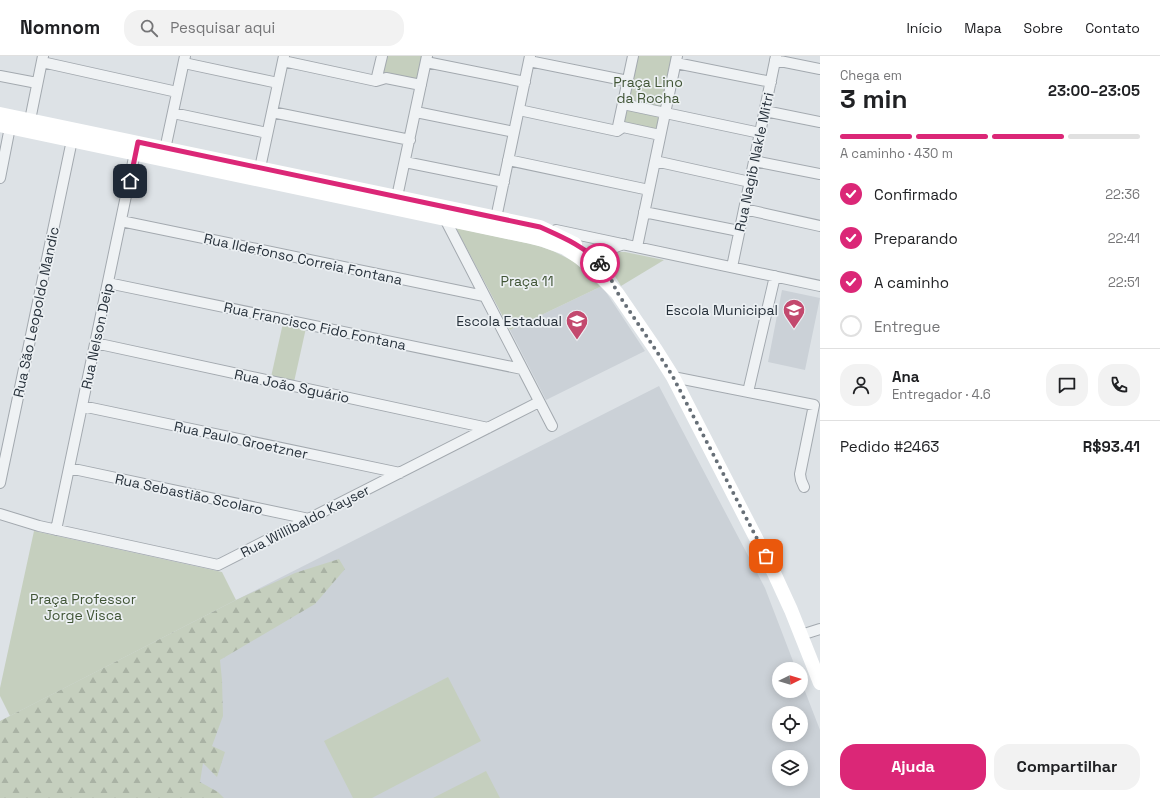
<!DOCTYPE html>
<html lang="pt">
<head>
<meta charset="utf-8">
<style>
	:root { --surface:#fff; --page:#f2f2f2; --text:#202124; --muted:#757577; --line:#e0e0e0; --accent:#db2777 }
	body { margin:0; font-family:"Space Grotesk",sans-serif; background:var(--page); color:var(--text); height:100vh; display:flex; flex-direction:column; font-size:15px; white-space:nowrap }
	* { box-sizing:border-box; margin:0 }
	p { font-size:13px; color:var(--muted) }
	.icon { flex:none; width:22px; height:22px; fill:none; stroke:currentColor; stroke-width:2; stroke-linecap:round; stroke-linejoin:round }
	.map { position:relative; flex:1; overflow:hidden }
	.panel { display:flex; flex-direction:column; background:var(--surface); width:340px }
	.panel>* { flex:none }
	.needle { width:26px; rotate:85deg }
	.buttons { position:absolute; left:772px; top:606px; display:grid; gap:8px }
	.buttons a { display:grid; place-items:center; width:36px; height:36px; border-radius:50%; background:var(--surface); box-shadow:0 2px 10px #0003; font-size:20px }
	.pin { position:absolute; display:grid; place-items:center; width:34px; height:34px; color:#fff; margin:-17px; border-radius:8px; box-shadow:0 2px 6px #0006 }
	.courier { position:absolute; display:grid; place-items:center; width:40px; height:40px; margin:-20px; border:3px solid #db2777; border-radius:50%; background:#fff; color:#222; box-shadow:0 1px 5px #0007 }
	.head em { font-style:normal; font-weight:700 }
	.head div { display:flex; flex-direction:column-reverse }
	.head { display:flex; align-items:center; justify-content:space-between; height:68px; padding:0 20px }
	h1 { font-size:26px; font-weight:700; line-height:30px }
	.bar { display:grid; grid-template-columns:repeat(4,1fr); gap:6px 4px; align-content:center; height:48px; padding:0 20px }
	.bar i { height:5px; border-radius:3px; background:var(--line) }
	.bar .active { background:var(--accent) }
	.bar p { grid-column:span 4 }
	.line { display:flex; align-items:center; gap:10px; padding:0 20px; border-top:1px solid var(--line) }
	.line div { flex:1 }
	.round { display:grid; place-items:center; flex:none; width:42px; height:42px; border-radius:16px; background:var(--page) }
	ol { padding:0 20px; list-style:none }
	li { display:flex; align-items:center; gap:12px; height:44px }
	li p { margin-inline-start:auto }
	li .icon { padding:4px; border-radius:50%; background:var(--accent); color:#fff; stroke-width:4 }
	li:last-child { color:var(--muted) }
	li i { width:22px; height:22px; border:2px solid var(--line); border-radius:50% }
	.primary-button { display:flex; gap:8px; margin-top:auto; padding:8px 20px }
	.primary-button a { flex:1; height:46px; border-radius:16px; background:var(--accent); color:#fff; font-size:16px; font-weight:700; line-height:46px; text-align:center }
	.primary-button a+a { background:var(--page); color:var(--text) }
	header { display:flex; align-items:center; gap:24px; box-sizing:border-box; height:56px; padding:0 20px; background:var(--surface); border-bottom:1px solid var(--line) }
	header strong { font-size:19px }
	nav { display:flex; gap:22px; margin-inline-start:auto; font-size:14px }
	.search { width:280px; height:36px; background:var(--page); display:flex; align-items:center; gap:10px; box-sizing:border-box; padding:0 14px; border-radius:16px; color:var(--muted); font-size:15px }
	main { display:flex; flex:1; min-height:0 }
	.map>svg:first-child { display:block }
	.built { fill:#cbd1d7; fill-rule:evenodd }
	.green { fill:#c5cfbe }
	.forest { fill:url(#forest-firs) }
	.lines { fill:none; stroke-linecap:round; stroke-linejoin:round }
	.street-casing { stroke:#a3a9af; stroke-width:12 }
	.street { stroke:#eff2f4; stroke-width:10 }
	.secondary { stroke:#fff; stroke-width:14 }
	.done { stroke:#676f77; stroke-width:4; stroke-dasharray:0 7.2 }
	.route { stroke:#db2777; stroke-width:5 }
	.labels { text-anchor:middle; stroke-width:3.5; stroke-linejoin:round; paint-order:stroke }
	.park-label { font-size:14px; fill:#415536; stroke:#ecf0f3 }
	.street-label { font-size:14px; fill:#27313b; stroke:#ecf0f3 }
	.poi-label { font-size:14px; fill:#27313b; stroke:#ecf0f3; text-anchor:end }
</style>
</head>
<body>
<header>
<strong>Nomnom</strong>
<div class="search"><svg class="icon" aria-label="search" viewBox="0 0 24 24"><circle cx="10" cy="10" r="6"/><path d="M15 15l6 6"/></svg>Pesquisar aqui</div>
<nav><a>Início</a><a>Mapa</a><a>Sobre</a><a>Contato</a></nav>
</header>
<main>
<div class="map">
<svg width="820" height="742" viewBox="0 0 820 742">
	<defs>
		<pattern id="forest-firs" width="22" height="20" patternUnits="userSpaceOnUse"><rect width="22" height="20" fill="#c5cfbe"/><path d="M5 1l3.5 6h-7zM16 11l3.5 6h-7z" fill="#a9b2a4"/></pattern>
	</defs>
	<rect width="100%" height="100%" fill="#dde2e6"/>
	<path class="built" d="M602,230l43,65 -99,49 -36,-70z
		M782,234l38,8 -15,72 -37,-8z
		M659,330l106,202 31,81h-17v22h22v-10l19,49v68h-777l-33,-82 226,-116zM779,657h22v22h-22zM779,701h22v22h-22z"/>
	<path class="green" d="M386,0h37l-5,25 -36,-8z
		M637,0h37l-16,75 -36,-8z
		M456,172l80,17 17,6 20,10 29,25 -92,44z
		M619,196h6l39,8 -43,26c-7,-12 -19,-25 -2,-34z
		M283,267l23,5 -12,54 -23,-5z
		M34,475l188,41 14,28 -226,116 -10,-20v-8z
		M448,621l33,64 -109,57h-19l-29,-57z
		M486,715l14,27h-67z"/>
	<path class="forest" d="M339,503l6,10 -30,35 -95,56 2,20 1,36 -11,30 13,6 -8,25 -14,-14 -3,19 18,10 6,6h-224v-77l236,-121 59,-27z"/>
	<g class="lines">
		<g class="street-casing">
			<path id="street" d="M775,4l45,9
				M283,5l93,20 10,-3 35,7
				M529,5l99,20
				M42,6l135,30
				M426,6l99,20
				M184,7l94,20
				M676,7l95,19
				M0,20l37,7
				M376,25l6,-25
				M623,48l137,29
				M519,54l98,21 6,-4 37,8
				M765,55l55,11
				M272,56l138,28
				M416,56l98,20
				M173,57l94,20
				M30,64l13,-64
				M617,75l16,-75
				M164,98l21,-98
				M508,104l141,30
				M655,105l95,21
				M754,105l66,13
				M405,106l99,20
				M260,112l24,-112
				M0,122l10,-51
				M397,141l30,-141
				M744,153l76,17
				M644,156l95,19
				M445,159v4l107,207
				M121,165l363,75
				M495,167l35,-167
				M556,174l264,56
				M637,191l40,-191
				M603,210c1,-16 7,-17 21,-22
				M732,211l44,-211
				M108,227l414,86
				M95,287l393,85
				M673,321l141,28 -14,69 1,6 3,7
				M748,336l27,-116
				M82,350l318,67
				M69,412l240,51
				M0,427l72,-343
				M0,458l39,12 179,39 321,-163
				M56,474l80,-382
				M801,579l19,-6"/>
		</g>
		<use href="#street" class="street"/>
		<path class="secondary" d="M0,58l540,113 35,17
			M0,69l531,112 12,3 22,8 15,10 13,11 24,24 39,57 17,27 101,196 17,37 29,73"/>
	</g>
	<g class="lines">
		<path class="done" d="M600,207c11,11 12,21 19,32 18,28 37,54 54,82l93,179"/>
		<path class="route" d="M130,125l8,-39 402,85c22,10 44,19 60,36"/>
	</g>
	<defs>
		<g id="school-pin" transform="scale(1.15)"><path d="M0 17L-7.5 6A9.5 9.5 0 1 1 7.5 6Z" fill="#c3496e" stroke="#ecf0f3"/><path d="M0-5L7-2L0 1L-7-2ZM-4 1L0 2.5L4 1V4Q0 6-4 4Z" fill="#fff"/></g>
	</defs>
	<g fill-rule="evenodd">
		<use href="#school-pin" x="794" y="254"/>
		<use href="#school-pin" x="577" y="265"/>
	</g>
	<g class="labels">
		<g class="park-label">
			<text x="648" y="31">Praça Lino<tspan x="648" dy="16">da Rocha</tspan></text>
			<text x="527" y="230">Praça 11</text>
			<text x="83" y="548">Praça Professor<tspan x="83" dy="16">Jorge Visca</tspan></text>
		</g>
		<g class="street-label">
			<text transform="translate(754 106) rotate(-78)" y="5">Rua Nagib Nakle Mitri</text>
			<text transform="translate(303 203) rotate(12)" y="5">Rua Ildefonso Correia Fontana</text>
			<text transform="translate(36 256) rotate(-78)" y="5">Rua São Leopoldo Mandic</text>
			<text transform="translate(315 270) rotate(12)" y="5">Rua Francisco Fido Fontana</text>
			<text transform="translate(97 280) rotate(-78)" y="5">Rua Nelson Deip</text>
			<text transform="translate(292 330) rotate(12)" y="5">Rua João Sguário</text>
			<text transform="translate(241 384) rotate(12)" y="5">Rua Paulo Groetzner</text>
			<text transform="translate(189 438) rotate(12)" y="5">Rua Sebastião Scolaro</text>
			<text transform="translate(305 465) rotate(-27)" y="5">Rua Willibaldo Kayser</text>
		</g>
		<g class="poi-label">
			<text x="778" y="259">Escola Municipal</text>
			<text x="562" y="270">Escola Estadual</text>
		</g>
	</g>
</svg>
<div class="buttons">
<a><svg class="needle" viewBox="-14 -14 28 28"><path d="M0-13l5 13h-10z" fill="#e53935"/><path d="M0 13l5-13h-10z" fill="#757577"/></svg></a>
<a><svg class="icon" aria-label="locate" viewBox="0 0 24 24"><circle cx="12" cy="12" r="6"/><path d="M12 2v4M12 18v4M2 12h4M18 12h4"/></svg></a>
<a><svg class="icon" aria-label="layers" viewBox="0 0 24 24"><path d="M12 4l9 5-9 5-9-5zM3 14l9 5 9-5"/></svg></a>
</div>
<div class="pin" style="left:766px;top:500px;background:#ea580c"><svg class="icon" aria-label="bag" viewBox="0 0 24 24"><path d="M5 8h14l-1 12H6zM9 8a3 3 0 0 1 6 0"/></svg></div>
<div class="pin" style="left:130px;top:125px;background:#1f2937"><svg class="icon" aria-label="home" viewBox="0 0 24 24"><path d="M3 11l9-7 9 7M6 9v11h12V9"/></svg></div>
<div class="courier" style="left:600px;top:207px"><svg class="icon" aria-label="bike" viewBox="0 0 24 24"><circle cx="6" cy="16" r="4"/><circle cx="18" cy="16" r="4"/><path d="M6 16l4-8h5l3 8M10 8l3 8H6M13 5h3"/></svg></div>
</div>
<section class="panel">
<div class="head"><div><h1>3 min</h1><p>Chega em</p></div><em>23:00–23:05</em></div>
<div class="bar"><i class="active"></i><i class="active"></i><i class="active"></i><i></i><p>A caminho · 430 m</p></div>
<ol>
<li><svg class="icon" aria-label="check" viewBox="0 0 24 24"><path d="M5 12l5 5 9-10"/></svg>Confirmado<p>22:36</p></li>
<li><svg class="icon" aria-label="check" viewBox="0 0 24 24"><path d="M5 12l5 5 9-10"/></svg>Preparando<p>22:41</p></li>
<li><svg class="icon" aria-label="check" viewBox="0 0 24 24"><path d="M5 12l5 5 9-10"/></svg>A caminho<p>22:51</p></li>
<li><i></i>Entregue</li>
</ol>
<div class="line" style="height:72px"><a class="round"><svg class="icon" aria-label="person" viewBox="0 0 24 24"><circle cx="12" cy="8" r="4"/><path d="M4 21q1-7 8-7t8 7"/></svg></a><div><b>Ana</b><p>Entregador · 4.6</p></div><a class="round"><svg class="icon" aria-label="chat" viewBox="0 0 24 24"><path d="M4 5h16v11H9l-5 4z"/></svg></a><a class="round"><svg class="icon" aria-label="phone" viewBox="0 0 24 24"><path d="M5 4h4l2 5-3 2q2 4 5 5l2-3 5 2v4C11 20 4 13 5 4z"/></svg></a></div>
<div class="line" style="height:52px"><div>Pedido #2463</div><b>R$93.41</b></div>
<div class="primary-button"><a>Ajuda</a><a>Compartilhar</a></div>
</section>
</main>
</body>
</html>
